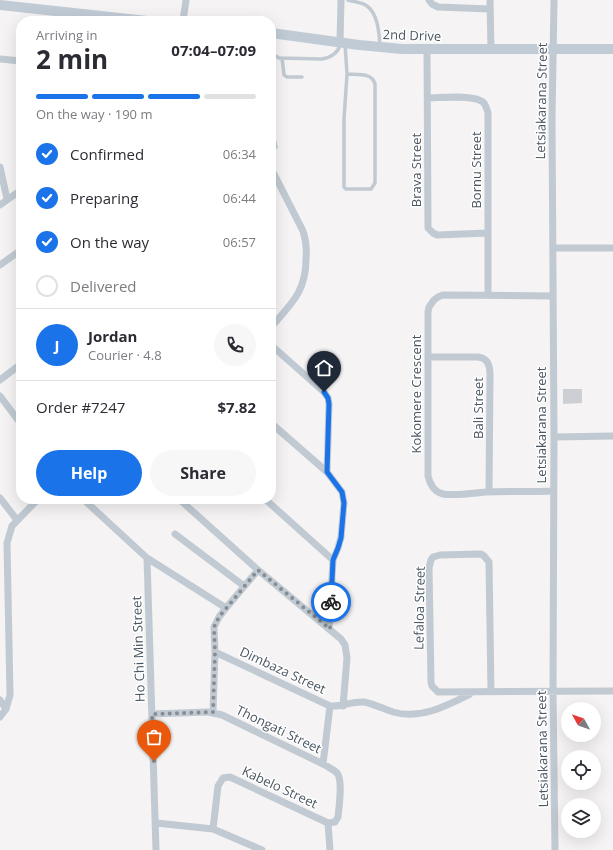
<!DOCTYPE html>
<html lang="en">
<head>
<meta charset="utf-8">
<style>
	:root { --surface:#fff; --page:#f7f7f7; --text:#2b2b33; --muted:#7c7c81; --line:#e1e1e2; --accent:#1a73e8 }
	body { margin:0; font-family:"Open Sans",sans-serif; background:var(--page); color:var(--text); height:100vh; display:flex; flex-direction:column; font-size:15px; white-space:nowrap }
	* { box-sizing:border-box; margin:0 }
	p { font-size:13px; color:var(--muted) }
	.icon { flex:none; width:22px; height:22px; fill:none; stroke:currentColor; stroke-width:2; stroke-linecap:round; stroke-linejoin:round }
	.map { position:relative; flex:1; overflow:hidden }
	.drawer { position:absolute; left:16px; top:16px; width:260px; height:488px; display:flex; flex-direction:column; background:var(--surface); border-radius:16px; box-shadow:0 4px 16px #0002 }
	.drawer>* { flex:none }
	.needle { width:26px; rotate:310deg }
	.buttons { position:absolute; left:561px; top:702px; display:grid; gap:8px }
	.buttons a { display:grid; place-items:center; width:40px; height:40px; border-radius:50%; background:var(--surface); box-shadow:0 4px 16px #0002; font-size:20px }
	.pin { position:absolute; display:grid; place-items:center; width:34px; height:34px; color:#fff; margin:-41px -17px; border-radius:50% 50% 50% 0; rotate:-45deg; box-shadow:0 0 4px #0007 }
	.pin .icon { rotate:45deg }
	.courier { position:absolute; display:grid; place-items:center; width:40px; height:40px; margin:-20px; border:3px solid #1a73e8; border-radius:50%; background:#fff; color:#222; box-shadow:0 1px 5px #0007 }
	.overview em { font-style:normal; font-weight:700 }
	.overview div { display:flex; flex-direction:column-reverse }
	.overview { display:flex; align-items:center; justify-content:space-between; height:68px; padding:0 20px }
	h1 { font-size:26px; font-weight:700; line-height:30px }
	.bar { display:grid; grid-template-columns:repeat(4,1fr); gap:6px 4px; align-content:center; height:48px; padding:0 20px }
	.bar i { height:5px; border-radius:3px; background:var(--line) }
	.bar .selected { background:var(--accent) }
	.bar p { grid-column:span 4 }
	.line { display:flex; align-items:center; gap:10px; padding:0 20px; border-top:1px solid var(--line) }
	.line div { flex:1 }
	.round { display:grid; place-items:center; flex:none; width:42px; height:42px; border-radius:21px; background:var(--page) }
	ol { padding:0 20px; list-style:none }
	li { display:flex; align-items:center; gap:12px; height:44px }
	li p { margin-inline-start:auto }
	li .icon { padding:4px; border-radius:50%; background:var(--accent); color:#fff; stroke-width:4 }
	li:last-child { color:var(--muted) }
	li i { width:22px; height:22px; border:2px solid var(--line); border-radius:50% }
	.cta { display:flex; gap:8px; margin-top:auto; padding:8px 20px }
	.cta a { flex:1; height:46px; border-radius:24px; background:var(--accent); color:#fff; font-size:16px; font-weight:700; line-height:46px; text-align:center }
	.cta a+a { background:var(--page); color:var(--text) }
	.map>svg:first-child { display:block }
	.building { fill:#cdcfd5 }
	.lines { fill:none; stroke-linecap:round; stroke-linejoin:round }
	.lane { stroke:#c1cad2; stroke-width:3.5 }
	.street { stroke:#c1cad2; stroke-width:7 }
	.secondary { stroke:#c1cbd6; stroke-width:10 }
	.done { stroke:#868d94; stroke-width:4; stroke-dasharray:0 7.2 }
	.route { stroke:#1a73e8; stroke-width:5 }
	.labels { text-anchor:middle; stroke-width:3; stroke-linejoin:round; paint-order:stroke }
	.street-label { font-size:13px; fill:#4a5661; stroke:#fff }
</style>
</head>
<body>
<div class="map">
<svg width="613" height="850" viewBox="0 0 613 850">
	<rect width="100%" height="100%" fill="#f5f3f3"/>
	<path class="building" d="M563,389h19v14l-19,1z"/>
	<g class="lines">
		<path class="lane" d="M348,0c6,2 14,2 19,6 11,8 12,27 13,39
			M345,44l2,30 -3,45v68l2,2h25l4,-6v-99c-3,-12 -19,-9 -28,-10
			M271,53l8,5 43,1c8,-1 16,-6 18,-14
			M282,58l2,17 3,2h15
			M271,124l5,23 -5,7"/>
		<path class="street" d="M429,0l3,4 6,3 52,2
			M490,0l1,48
			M554,0l-2,119 2,318 -1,255 2,158
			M183,21l3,-21
			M340,42l1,-42
			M427,49l1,179 5,5 4,2 51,-2
			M0,59l21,2
			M428,98c12,0 45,-4 55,4 3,3 4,7 5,11v181
			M0,167l7,32
			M271,168l32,63c3,9 4,18 3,28 0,33 -15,45 -35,68
			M0,205l21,-15
			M553,248h60
			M0,265l21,-15
			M553,296l-110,-1 -5,2 -4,3 -5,7 -1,5v164c2,8 6,16 15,18 10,2 32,-1 43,-2 22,-1 45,0 67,-1
			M271,345l53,47 4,6 1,6 -2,68
			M428,357h50c10,1 12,9 12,18l-1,117
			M0,380l21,-16
			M0,396l21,28
			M271,423l56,49 15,20 2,11 -3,34 -3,11 -5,12 -4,69
			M554,437l59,-1
			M0,498l17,22
			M83,499l64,59 79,50
			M179,499l79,71 83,69 4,6 2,13 -4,48
			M265,499l68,61
			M175,534l69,52
			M147,558l9,292
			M215,652l115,54c12,1 22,-5 34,-4 10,2 20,7 29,10 27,8 53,-6 77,-18
			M491,692l-2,-130 -5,-6 -3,-2 -41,1 -7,2 -2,3 -2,8 2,114 1,4 6,6 175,-1
			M0,700l6,9
			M213,712l2,-60 -1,-25 5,-10 7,-9 32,-38
			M152,714l56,-2 14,3 101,49c5,3 10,5 14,9 6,7 2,34 1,44l-3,5 -7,1 -98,-46 -7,1 -5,8 -5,43
			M0,717l6,-8 4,-14 -3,-152 5,-17 26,-27
			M323,764l7,-58
			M156,823l57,6 49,21
			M328,823l2,27"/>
		<path class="secondary" d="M0,5l147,16
			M271,33l88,12 43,4h211"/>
	</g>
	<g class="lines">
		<path class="done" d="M154,761l-2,-47 61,-2 2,-60 -1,-25 5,-10 39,-47 72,59 1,-27"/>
		<path class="route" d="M324,392l4,6 1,6 -2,68 15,20 2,11 -3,35 -3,10 -5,12 -2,42"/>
	</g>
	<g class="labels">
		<g class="street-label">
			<text transform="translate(412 35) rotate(2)" y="5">2nd Drive</text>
			<text transform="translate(541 101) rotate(-89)" y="5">Letsiakarana Street</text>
			<text transform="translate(416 170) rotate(-90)" y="5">Brava Street</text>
			<text transform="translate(476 170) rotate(-90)" y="5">Bornu Street</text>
			<text transform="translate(416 394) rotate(-90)" y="5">Kokomere Crescent</text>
			<text transform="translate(478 408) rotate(-90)" y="5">Bali Street</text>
			<text transform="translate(541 425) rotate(-90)" y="5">Letsiakarana Street</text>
			<text transform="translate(419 608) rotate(-89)" y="5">Lefaloa Street</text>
			<text transform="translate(138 649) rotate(-92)" y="5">Ho Chi Min Street</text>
			<text transform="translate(283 670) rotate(25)" y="5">Dimbaza Street</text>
			<text transform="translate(279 729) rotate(26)" y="5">Thongati Street</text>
			<text transform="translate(542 749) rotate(-91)" y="5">Letsiakarana Street</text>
			<text transform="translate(280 787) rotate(25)" y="5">Kabelo Street</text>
		</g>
	</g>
</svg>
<div class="buttons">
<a><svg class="needle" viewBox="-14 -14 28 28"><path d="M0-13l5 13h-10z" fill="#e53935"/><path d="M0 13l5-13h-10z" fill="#7c7c81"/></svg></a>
<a><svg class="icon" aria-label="locate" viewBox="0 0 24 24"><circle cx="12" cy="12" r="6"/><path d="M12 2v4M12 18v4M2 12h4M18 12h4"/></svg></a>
<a><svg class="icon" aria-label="layers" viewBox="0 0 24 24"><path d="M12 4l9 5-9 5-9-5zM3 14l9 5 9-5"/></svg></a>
</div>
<div class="pin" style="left:154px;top:761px;background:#ea580c"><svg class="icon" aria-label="bag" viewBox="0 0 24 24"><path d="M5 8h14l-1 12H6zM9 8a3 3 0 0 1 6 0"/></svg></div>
<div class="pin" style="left:324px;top:392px;background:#1f2937"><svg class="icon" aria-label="home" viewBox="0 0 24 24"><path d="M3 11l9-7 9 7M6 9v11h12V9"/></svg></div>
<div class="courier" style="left:331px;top:602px"><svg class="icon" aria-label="bike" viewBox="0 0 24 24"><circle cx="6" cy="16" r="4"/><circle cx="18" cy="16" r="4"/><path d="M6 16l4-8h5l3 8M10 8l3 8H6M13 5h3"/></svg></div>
<section class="drawer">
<div class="overview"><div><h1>2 min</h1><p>Arriving in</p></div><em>07:04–07:09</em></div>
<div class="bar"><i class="selected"></i><i class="selected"></i><i class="selected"></i><i></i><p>On the way · 190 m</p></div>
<ol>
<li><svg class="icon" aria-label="check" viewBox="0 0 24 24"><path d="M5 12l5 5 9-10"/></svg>Confirmed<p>06:34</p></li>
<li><svg class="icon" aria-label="check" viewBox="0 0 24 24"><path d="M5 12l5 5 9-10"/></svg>Preparing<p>06:44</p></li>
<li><svg class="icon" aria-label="check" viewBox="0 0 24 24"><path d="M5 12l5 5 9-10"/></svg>On the way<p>06:57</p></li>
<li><i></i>Delivered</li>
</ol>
<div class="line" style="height:72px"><b class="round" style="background:var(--accent);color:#fff">J</b><div><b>Jordan</b><p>Courier · 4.8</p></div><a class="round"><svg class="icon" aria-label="phone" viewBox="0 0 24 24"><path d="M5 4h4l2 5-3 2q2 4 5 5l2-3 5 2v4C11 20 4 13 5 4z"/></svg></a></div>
<div class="line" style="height:52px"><div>Order #7247</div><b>$7.82</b></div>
<div class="cta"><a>Help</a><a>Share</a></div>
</section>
</div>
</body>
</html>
